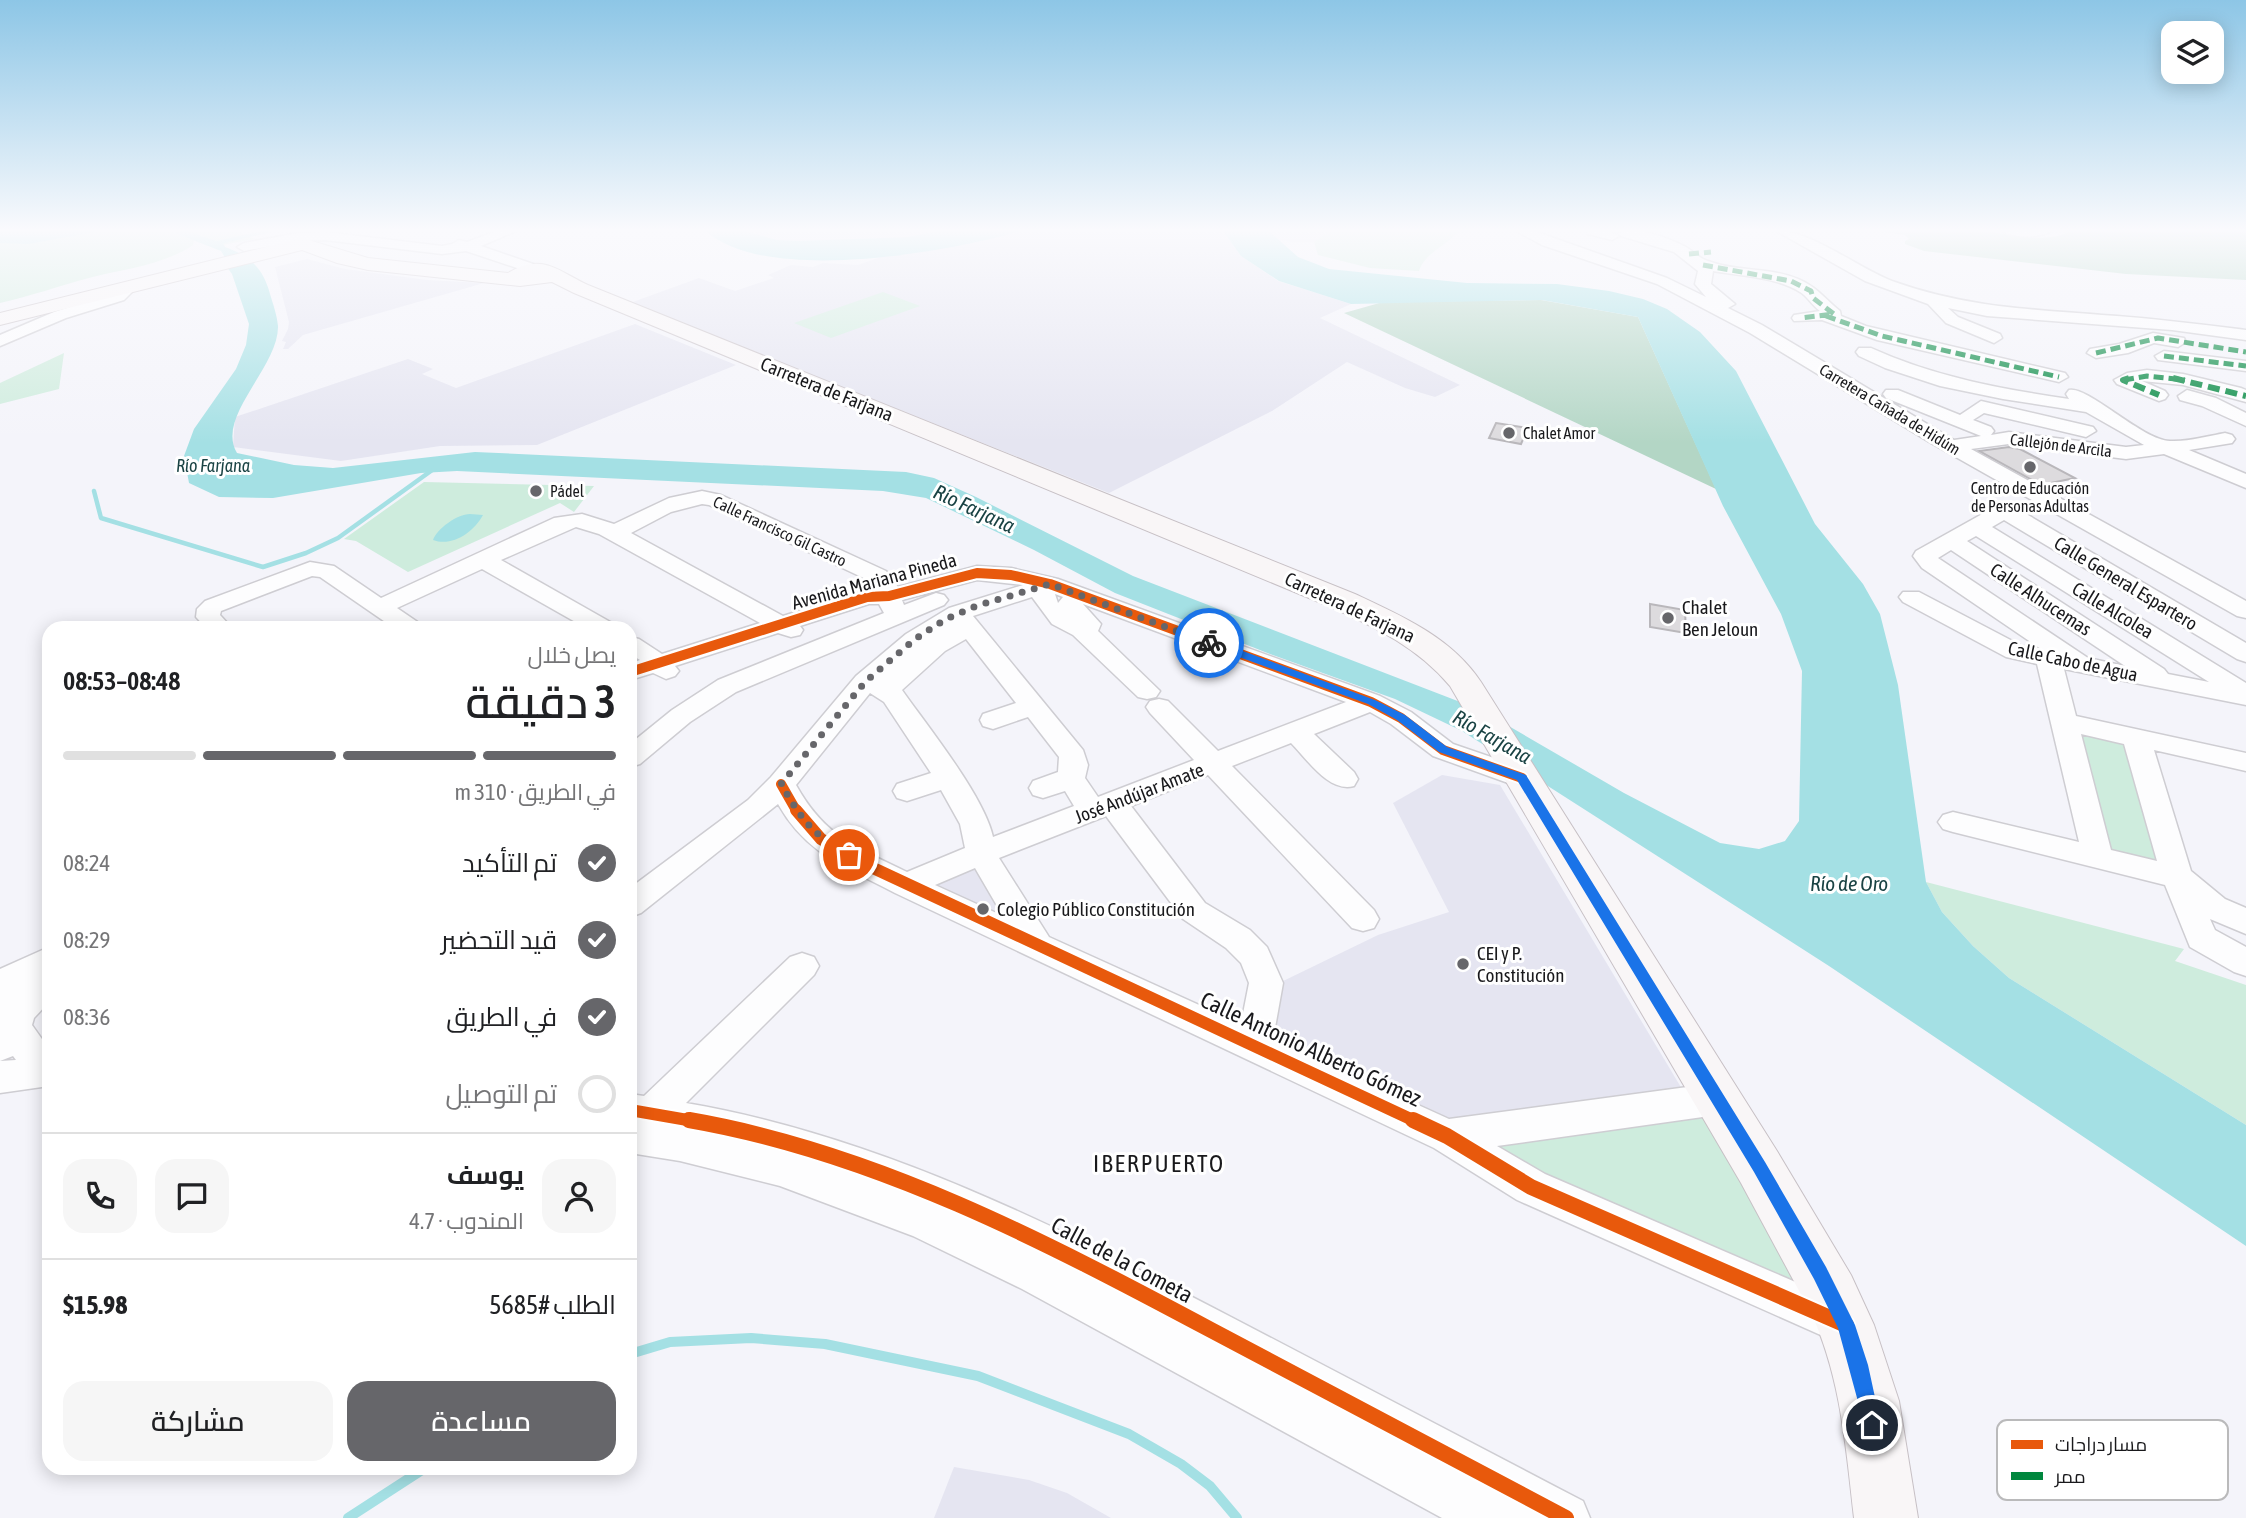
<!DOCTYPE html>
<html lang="ar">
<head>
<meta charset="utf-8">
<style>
	:root { --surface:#fff; --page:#f6f6f6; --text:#202124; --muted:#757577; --line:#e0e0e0; --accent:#66666a }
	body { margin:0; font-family:"Asap Condensed",Cairo,sans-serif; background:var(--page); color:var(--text); direction:rtl; height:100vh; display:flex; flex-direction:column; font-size:26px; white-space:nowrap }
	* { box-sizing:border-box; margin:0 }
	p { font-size:23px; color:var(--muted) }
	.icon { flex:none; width:38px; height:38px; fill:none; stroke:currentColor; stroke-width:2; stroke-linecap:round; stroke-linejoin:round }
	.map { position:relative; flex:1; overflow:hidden; direction:ltr }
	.panel { position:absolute; left:42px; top:621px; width:595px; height:854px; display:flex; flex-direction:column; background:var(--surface); border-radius:21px; box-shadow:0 4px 18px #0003; direction:rtl }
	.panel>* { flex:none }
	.fabs { position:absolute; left:2161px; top:21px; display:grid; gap:14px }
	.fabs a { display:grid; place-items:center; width:63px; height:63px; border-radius:14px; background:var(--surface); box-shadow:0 4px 18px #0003; font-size:35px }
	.pin { position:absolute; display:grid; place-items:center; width:60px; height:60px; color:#fff; margin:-30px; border:4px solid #fff; border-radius:50%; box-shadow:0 2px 7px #0007 }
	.courier { position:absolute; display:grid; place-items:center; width:70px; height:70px; margin:-35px; border:5px solid #1a73e8; border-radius:50%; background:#fff; color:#222; box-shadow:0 2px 9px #0007 }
	.headline em { font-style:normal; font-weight:600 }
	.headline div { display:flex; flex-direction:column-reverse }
	.headline { display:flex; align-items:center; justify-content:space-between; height:119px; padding:0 21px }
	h1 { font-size:46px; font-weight:600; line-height:52px }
	.bar { display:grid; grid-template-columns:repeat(4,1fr); gap:10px 7px; align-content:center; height:84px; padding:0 21px }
	.bar i { height:9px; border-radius:5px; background:var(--line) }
	.bar .active { background:var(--accent) }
	.bar p { grid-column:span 4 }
	.line { display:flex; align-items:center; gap:18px; padding:0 21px; border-top:2px solid var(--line) }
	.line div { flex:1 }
	.round { display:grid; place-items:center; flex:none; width:74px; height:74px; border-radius:21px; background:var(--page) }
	ol { padding:0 21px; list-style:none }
	li { display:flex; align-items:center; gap:21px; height:77px }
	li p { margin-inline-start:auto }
	li .icon { padding:7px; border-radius:50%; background:var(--accent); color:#fff; stroke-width:4 }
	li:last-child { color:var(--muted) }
	li i { width:38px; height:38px; border:4px solid var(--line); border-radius:50% }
	.cta { display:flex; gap:14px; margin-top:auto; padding:14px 21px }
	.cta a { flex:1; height:80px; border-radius:21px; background:var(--accent); color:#fff; font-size:28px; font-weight:600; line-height:80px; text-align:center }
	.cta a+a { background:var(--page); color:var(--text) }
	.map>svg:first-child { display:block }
	.built { fill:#e5e5f1 }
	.green { fill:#ceecdd }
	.forest { fill:#b3d6c5 }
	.water { fill:#a4e0e4 }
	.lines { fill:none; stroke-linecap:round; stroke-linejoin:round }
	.stream-far2 { stroke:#a4e0e4; stroke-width:3.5 }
	.stream-far1 { stroke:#a4e0e4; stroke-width:4.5 }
	.stream { stroke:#a4e0e4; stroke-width:10 }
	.building { fill:#dddbde; stroke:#b9b7bb; stroke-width:2 }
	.minor-casing { stroke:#cecdd2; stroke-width:3 }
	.major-casing { stroke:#c7c0c5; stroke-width:2 }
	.minor { fill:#fdfdfe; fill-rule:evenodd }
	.major { fill:#f9f6f7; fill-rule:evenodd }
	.quiet-far1 { stroke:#00873e; stroke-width:5; stroke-dasharray:10 5; stroke-linecap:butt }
	.quiet { stroke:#00873e; stroke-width:6; stroke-dasharray:12 6; stroke-linecap:butt }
	.cycleway-far2-casing { stroke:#fff; stroke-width:14 }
	.cycleway-far1-casing { stroke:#fff; stroke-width:17 }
	.cycleway-casing { stroke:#fff; stroke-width:20 }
	.cycleway-far2 { stroke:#e8590c; stroke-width:10 }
	.cycleway-far1 { stroke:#e8590c; stroke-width:12 }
	.cycleway { stroke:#e8590c; stroke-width:16 }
	.route { fill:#1a73e8 }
	.done { stroke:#66666a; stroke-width:7; stroke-dasharray:0 12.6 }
	.poi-dot { fill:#66666a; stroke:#fff; stroke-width:2.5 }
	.labels { text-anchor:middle; stroke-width:6; stroke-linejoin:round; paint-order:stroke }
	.far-street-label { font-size:16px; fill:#19191c; stroke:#fff }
	.far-poi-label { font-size:16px; fill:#19191c; stroke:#fff; text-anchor:start }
	.far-water-label { font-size:18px; font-style:italic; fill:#1a4344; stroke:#fff }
	.street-label { font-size:19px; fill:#19191c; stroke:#fff }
	.poi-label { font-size:19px; fill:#19191c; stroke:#fff; text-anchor:start }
	.water-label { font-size:21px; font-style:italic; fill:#1a4344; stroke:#fff }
	.near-street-label { font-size:23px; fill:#19191c; stroke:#fff }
	.near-neighbourhood-label { font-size:24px; letter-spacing:2px; fill:#19191c; stroke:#fff }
	.key { fill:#fff; stroke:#bababb; stroke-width:2 }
	.key-label { font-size:19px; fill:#19191c }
</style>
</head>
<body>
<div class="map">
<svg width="2246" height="1518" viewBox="0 0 2246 1518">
	<rect width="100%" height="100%" fill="#f4f4fa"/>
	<path class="built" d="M745,231h192l-29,6 -110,4 -21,-1z
		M1021,231h202l18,25 37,25 73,23 -31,14 140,67 -25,12 -30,-9 -58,-26 -75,49 -163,82 -479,-190 69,-25 36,13 39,-13 -6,-3 23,-10 22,2 10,-4 35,2 31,-11 68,-9z
		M1265,231h64l-15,11h-20l-24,-4z
		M307,259l38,10 82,11 57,3 -181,52 -15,14h-5l3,-7 -4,-1 6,-12 1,-7 -14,-55z
		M635,324l101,41 -199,80 -97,1 -99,15 -108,-14 2,-30 173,-58 25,10 -11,5 34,14z
		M1442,775l58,10 182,304 -232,37 -193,-90 20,-52 101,-49 71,-23 -56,-109z
		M971,862l46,72 -102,-51z
		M954,1467l75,13 38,13 44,25h-177z"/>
	<path class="green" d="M0,231h169l25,9 -1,5c-29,20 -70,24 -104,33 -30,8 -58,18 -89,25z
		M182,231h54l19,8 -33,6z
		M1329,231h129c-12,16 -32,20 -39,40l-49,-3 -52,-13 -4,-13z
		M883,292l37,14 -89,32 -37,-15z
		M64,353l-5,36 -59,15v-21z
		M424,482l170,4 -20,26 -14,-9 -152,69 -52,-31 -12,-2z
		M2080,730l45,10 38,124 -53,-13z
		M1926,882l258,67 -9,12 71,24v140l-237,-147 -36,-32 -31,-34z
		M1713,1113l124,210 -360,-178z"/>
	<path class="forest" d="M1877,231c33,0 67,-1 100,0 25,0 71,15 92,0h177v49l-120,-6 -202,-23 -19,-7v-3l4,-2 -4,-4z
		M1541,300l97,17 78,172 -372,-176 39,-11z"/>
	<path class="water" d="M0,231h94v1l-65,12 -29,-1z
		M170,231c20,0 37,9 55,16 25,9 38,21 45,47 3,10 7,21 8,32 1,41 -63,91 -41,127l57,12 39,3 142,-16 431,20 28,6 42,19 157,79 348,134 143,83 96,50 39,6 26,-8 14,-20 3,-150 -21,-57 -58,-108 -85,-189 -96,-17 -191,4 -72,-23 -38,-25 -18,-25h46l29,26 31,12 138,14 90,1 52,7 34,8 24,10 33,23 36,39 79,153 48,60 17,30 18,71 28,197 16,30 31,34 36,32 237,147v121l-417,-280 -367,-235 -67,-32 -125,-45 -155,-61 -81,-43 -108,-52 -43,-7 -426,-20 -36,2 -148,25 -54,-1 -30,-14 -5,-27 10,-27 42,-60 10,-24 3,-21 -17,-50 -8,-11 2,-4 -5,-8z
		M706,231h39l32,9 21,1 110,-4 29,-6h84c-71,21 -256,54 -315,0z
		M470,514l13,1c-10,18 -31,32 -50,25 4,-11 24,-26 37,-26z"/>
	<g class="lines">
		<path class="stream-far2" d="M182,231l40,14 4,7
			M217,243l51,-12"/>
		<path class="stream-far1" d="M94,491l7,27 162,49 43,-14 32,-15 97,-70"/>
		<path class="stream" d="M630,1354l40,-12 81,-4 74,6 153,32 151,58 52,30 29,22 27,32
			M348,1518l77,-50"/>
	</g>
	<path class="building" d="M1496,423l32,5 -7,16 -32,-6z
		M2009,447l11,2 55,29 -34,7 -62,-34z
		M1650,604l35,6 1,23 -36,-6z"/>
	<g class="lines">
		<g class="minor-casing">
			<path id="minor" d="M497,231h19l-35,15 58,20 3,3 -3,3h-10l-63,-21 -24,3 -117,-14 -27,1 -54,10 -7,-4 7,-4 54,-10 27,-1 117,14 10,-2 7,-4 8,2z
				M1516,231h18l133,47 39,19 -11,-13 3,-13 -24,-19 -53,-16 -2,-3c16,-8 51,6 67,14 7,4 14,12 22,14 28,11 62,6 90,18 18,7 27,20 42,32l1,5 25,10 199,47 3,4 -9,5 -182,-42 -55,-20 -28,1 -2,-3 2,-3 26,-4c-8,-6 -13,-15 -20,-19 -23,-15 -60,-16 -87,-21l-2,13 24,20 -7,4 34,17 192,115 27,-4 -95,-38 -3,-4 3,-4h12l62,25 21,-14 112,26 3,4 -10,6 -102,-24 -11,7 18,7 3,4 -3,4 18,-3 117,15 18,-2 -58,-33 -83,-13 -63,-13 -55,-18 -26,-12 -3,-4 3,-4h12c64,29 130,41 198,51l-3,-5 3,-4c18,-5 73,50 101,51 18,1 38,-5 55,-8l7,2 3,4 -3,4 -43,7 57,24v14l-82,-34 -38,5 -117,-15 -38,5 275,152v17l-9,-2 -306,-173 -181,-110 -93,-49 -115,-39z
				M1586,231h22l11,5 -7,4 -24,-6z
				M1776,231c33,-2 82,37 116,50 73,26 134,28 210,34 49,3 96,9 144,15v10l-74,-10 -185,-14 -39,-8 10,9 42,17 2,4 -8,5 -48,-20 -18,-19 -63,-23z
				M2002,231h49c-10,7 -39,7 -49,0z
				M129,282l8,5 -13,13 -58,18 -66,28v-11l54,-23 58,-18z
				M2153,333l31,5 2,4 -8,5 -24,-4 -26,10 -32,5 -9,-5 3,-4 29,-5z
				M2164,351l82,10v10l-88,-11 -3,-4z
				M2147,370l36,4 58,14 5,2v12l-63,-17 -41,-4 23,10 3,4 -3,4 -6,2 -42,-17 -3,-4 13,-7z
				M2187,390l29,8 30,15v13l-44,-20 -22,-6 -2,-4z
				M702,491l19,4 165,76 12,16 79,-21 34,2 47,11 322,117 31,16 42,32 79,27 4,7 -4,7 -10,3 -89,-32 -42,-32 -21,-12 -56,22 40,38 4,7 -4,7c-25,7 -46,-26 -63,-43l-59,23 142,144 5,9 -5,9 -11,3 -11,-3 -144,-153 -77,31 74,97 45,27 17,17 16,36 -10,56 176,80 268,-36 13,5 5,11 -5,11 -13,5 -220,31 48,28 313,135 6,15 -6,15 -15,6 -326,-145 -83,-52 -539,-255c-49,-26 -88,-38 -117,-89l-137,109 -11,4v-29l118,-88 23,-23 85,-101 50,-42 43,-26 74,-23 -46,-5 -75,20 2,5 32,-12 8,2 4,5 -4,5 -208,87 -46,30 -50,42 -10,3v-23l42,-34 46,-30 166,-67 -5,-9h-10l-69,22 3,4 -3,5 -9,2 -13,-4 -103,33 4,5 -4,5 -9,3 -13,-6 -23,7v-16l10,-4 -10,-6v-17l9,2 23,15 98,-31 -161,-89 -23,-7 -75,33 111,63 3,5h-29l-104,-59 -85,39 22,15 3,5h-28l-74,-51 -8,-1 -91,35 -1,4 12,13h-26l-10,-11 1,-8 8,-8 105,-39 24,4 47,32 173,-80 28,-4 32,10 55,-26zM702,504l7,1 161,76 6,8 -17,3 -76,24 -152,-83 40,-21zM1055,594l8,3 -5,6zM1032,597l20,27 21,11 65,62 9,2 9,-2 4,-6 -62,-60 3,-7 -18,-20 263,98 -128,49 -50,-50 -9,-2 -9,2 -4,6 4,6 44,47 -96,37 -13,-19 3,-13 -5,-15 -110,-134zM966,639l50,64 -33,11 -3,6 3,6 10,3 35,-12 31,40 -1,15 -25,9 -4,7 4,7 10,3 22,-7 9,15 -81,31c-9,-41 -65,-110 -91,-147l43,-39zM870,693l14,9 47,71 -34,11 -4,7 4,7 10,3 34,-11 19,34 5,24 -58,24c-51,-25 -82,-35 -111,-87zM1106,816l77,103 43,29 15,15 8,20 -8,41 -192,-87 -50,-79zM975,868l28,48 -68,-31z
				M2008,507l8,1 230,135v19l-9,-3 -233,-139 -12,7 254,156v22l-182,-36 12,47 170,37v18l-92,-21 37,121 34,28 21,9v26l-36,-15 5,11 31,17v29l-12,-4 -44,-25 -25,-62 -212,-53 -10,-3 -5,-7 5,-7 10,-3 126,30 -42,-178 -31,-7 -103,-55 -4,-5 4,-5h16l103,54 19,3 -119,-81 -9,-12 3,-5 77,-43zM1976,536l233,146 -41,-8 -4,-5 -197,-128zM1951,550l174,116 -37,-8 -150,-100zM2081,734l43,10 33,117 -46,-11z
				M49,947v55l-15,16 -2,7 17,24v37l-49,7v-32l16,-1 -3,-4 -13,5v-92z
				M802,953l12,4 5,9 -5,9 -128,128c194,33 372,124 545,214 117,61 235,123 352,184l7,17h-148l-420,-229 -109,-53 -133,-50 -100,-25 -50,-8v-59l14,2 146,-139z"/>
		</g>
		<g class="major-casing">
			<path id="major" d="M302,238l66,20 140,15c34,-21 50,-2 80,12l767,309c47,22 96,43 126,88l296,469 74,124 23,50 25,76 19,117h-64c-8,-69 -13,-141 -43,-205l-70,-130 -291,-497c-32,-38 -73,-58 -117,-78l-759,-315 -22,-11 -32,4 -152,-16 -31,-7 -35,-13 -302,75v-12z"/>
		</g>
		<use href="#minor" class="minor"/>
		<use href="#major" class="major"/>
		<path class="quiet-far1" d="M1689,254l22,-2
			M1703,265l88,16 20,10 2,7 21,16 -34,4
			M1826,316l56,20 177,41
			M2096,353l62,-15 88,14
			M2164,356l82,10
			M2124,380l23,-4 38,4"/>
		<path class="quiet" d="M2129,378l-6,2 36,15
			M2173,378l73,18"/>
		<g class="cycleway-far2-casing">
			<path id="cycleway-far2" d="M630,672l237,-75 22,-1 88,-23 34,2 39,9 321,118 30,16 42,32 79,28
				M781,784l16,28"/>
		</g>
		<g class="cycleway-far1-casing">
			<path id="cycleway-far1" d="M796,810l25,29 35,21 561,262
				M630,1110l69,12"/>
		</g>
		<g class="cycleway-casing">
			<path id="cycleway" d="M689,1120c186,32 357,122 522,210 118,63 237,125 355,188
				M1413,1120l34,16 84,51 315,138"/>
		</g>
		<use href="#cycleway-far2" class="cycleway-far2"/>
		<use href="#cycleway-far1" class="cycleway-far1"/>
		<use href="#cycleway" class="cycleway"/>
	</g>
	<linearGradient id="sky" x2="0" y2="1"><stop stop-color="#8dc6e6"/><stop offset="0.52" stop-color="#fafafd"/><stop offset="1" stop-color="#fafafd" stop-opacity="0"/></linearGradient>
	<rect width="2246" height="443" fill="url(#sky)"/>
	<path class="route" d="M1206,640h7l162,60 30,15 42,32 79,28 239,387 61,105 29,58 13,40 13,60 -2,6 -7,3 -6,-3 -28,-103 -24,-49 -60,-107 -237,-392 -78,-28 -42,-32 -29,-16 -162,-59z"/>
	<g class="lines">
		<path class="done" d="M849,855c-36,-19 -48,-37 -68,-71l84,-102 50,-43 31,-20 30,-13 74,-22 159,59"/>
	</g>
	<g class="poi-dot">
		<circle cx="1509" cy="433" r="7"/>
		<circle cx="2030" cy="467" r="7"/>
		<circle cx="536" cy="491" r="7"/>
		<circle cx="1668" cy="618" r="7"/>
		<circle cx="983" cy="909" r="7"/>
		<circle cx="1463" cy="964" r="7"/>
	</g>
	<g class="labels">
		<g class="far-street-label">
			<text transform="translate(1890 409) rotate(31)" y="6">Carretera Cañada de Hidúm</text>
			<text transform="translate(2061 445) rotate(7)" y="6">Callejón de Arcila</text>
			<text transform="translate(780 531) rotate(25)" y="6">Calle Francisco Gil Castro</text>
		</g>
		<g class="far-poi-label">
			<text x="1523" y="439">Chalet Amor</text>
			<text x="2030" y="494" text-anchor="middle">Centro de Educación<tspan x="2030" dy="18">de Personas Adultas</tspan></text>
			<text x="550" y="497">Pádel</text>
		</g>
		<g class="far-water-label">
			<text x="213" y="472">Río Farjana</text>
		</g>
		<g class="street-label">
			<text transform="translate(827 389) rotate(22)" y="7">Carretera de Farjana</text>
			<text transform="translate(874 581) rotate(-15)" y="7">Avenida Mariana Pineda</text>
			<text transform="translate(2126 583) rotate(31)" y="7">Calle General Espartero</text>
			<text transform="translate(2041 599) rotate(33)" y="7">Calle Alhucemas</text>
			<text transform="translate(1350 607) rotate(25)" y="7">Carretera de Farjana</text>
			<text transform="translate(2113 610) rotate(31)" y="7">Calle Alcolea</text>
			<text transform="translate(2073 661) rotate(12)" y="7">Calle Cabo de Agua</text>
			<text transform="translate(1139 793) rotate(-21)" y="7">José Andújar Amate</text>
		</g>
		<g class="poi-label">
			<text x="1682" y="614">Chalet<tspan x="1682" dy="22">Ben Jeloun</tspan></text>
			<text x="997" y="916">Colegio Público Constitución</text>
			<text x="1477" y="960">CEI y P.<tspan x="1477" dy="22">Constitución</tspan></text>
		</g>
		<g class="water-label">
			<text transform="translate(974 509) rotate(25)" y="7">Río Farjana</text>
			<text transform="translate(1492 737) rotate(30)" y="7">Río Farjana</text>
			<text x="1849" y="891">Río de Oro</text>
		</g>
		<g class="near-street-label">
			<text transform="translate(1311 1049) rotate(25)" y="8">Calle Antonio Alberto Gómez</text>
			<text transform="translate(1122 1260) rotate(28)" y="8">Calle de la Cometa</text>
		</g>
		<g class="near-neighbourhood-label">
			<text x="1159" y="1172">IBERPUERTO</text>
		</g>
	</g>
	<rect x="1997" y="1420" width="231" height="80" rx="10" class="key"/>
	<rect x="2011" y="1440" width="32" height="9" fill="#e8590c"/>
	<rect x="2011" y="1472" width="32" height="8" fill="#00873e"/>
	<g class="key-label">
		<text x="2055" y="1451">مسار دراجات</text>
		<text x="2055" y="1483">ممر</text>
	</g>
</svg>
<div class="fabs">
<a><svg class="icon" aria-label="layers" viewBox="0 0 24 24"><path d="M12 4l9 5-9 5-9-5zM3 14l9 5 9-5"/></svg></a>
</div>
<div class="pin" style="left:849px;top:855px;background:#ea580c"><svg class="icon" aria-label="bag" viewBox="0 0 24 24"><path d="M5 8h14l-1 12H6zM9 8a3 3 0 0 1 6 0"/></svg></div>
<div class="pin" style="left:1872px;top:1425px;background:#1f2937"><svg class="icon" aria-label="home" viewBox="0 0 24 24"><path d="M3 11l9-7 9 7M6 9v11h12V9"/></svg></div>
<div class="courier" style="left:1209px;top:643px"><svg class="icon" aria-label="bike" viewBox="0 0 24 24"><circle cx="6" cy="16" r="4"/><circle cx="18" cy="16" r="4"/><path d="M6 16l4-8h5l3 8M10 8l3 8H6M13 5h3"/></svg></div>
<section class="panel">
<div class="headline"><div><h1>3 دقيقة</h1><p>يصل خلال</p></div><em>08:48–08:53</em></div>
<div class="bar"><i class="active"></i><i class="active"></i><i class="active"></i><i></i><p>في الطريق · 310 m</p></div>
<ol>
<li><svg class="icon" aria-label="check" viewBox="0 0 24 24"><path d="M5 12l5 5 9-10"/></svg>تم التأكيد<p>08:24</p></li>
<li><svg class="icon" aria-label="check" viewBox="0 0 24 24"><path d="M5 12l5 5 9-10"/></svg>قيد التحضير<p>08:29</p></li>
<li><svg class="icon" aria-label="check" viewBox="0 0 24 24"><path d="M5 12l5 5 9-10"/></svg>في الطريق<p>08:36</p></li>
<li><i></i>تم التوصيل</li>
</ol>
<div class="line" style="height:126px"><a class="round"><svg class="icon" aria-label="person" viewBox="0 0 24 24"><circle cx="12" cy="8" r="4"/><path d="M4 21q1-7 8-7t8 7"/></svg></a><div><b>يوسف</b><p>المندوب · 4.7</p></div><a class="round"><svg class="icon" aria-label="chat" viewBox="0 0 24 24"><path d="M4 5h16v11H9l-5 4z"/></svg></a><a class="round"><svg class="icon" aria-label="phone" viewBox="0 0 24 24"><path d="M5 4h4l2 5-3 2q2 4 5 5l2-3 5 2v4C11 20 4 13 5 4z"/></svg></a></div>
<div class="line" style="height:91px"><div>الطلب #5685</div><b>$15.98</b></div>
<div class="cta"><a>مساعدة</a><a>مشاركة</a></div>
</section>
</div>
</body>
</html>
